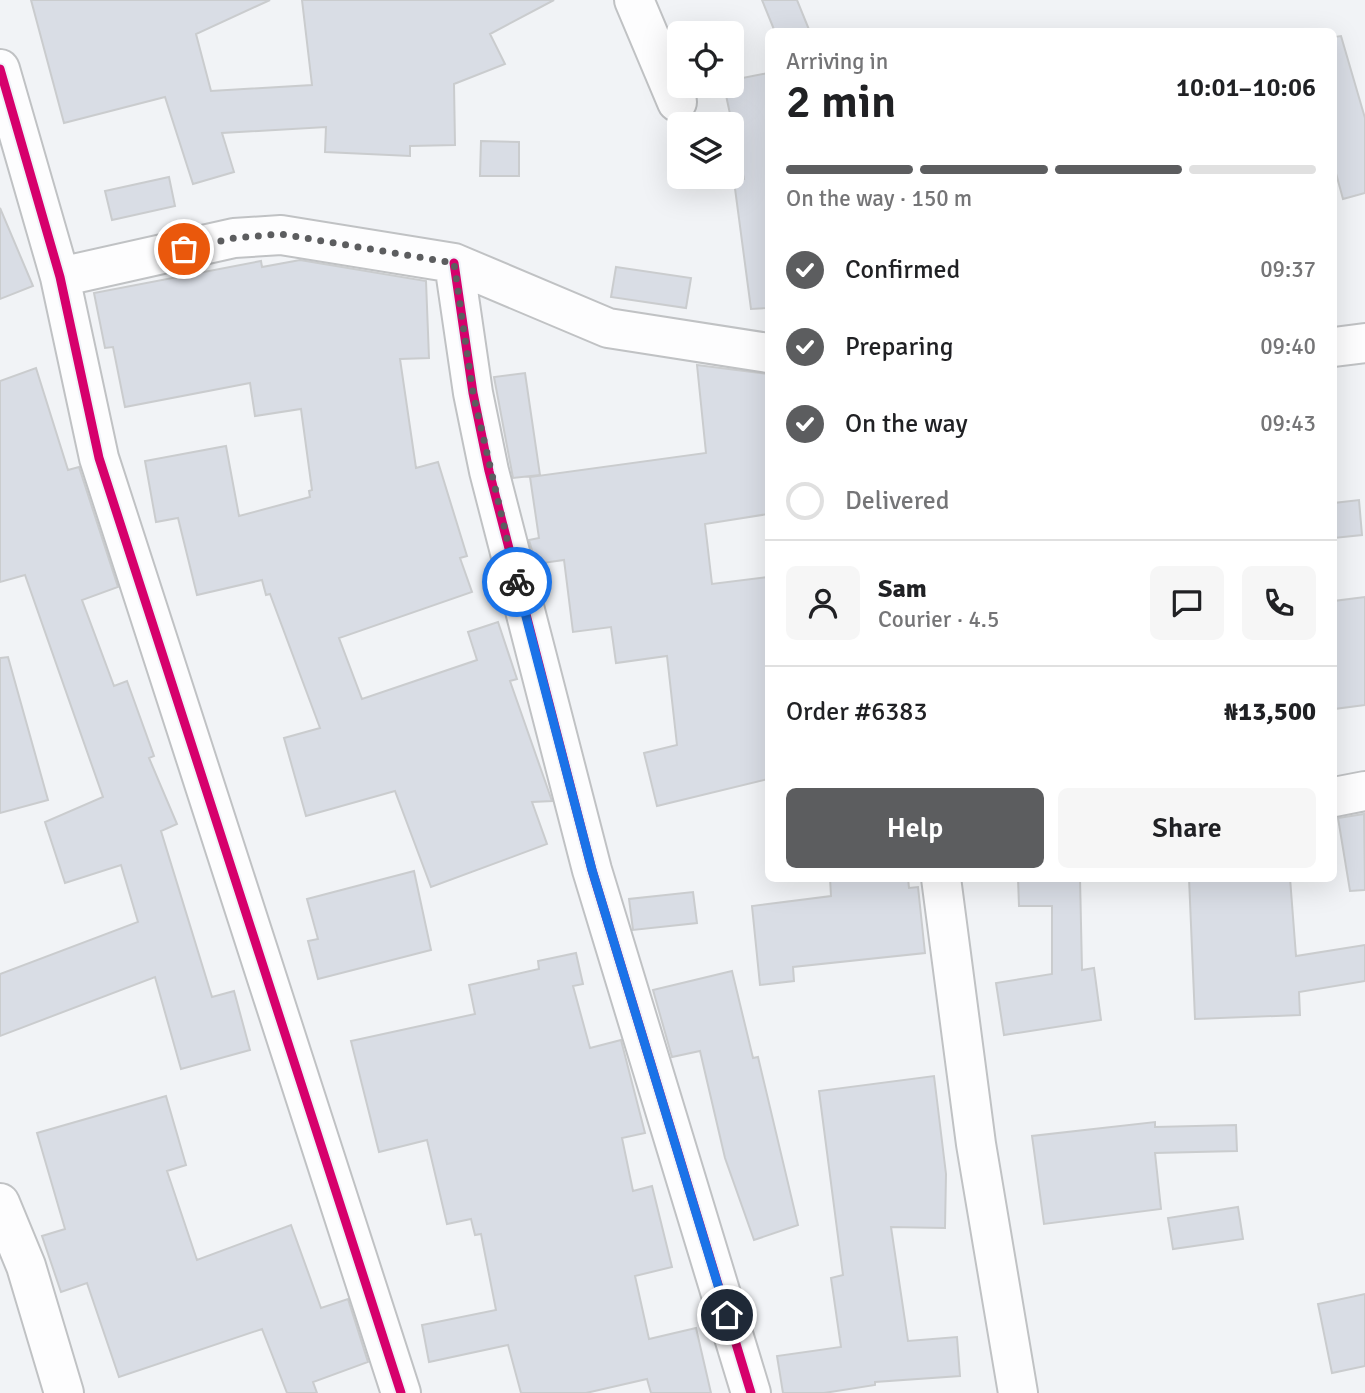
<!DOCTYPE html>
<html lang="en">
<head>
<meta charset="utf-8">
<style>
	:root { --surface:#fff; --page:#f6f6f6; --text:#202124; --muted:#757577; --line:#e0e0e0; --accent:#5c5d5f }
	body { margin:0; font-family:Signika,sans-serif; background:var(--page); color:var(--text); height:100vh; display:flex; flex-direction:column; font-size:26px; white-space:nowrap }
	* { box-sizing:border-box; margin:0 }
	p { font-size:23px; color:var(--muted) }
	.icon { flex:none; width:38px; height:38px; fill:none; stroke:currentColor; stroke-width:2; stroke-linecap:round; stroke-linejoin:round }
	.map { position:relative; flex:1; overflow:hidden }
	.drawer { position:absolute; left:765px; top:28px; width:572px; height:854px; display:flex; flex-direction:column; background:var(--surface); border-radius:10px; box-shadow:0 7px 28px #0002 }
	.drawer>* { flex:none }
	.fabs { position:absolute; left:667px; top:21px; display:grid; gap:14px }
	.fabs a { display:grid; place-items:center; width:77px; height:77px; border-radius:10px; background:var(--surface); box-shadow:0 7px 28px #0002; font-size:35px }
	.pin { position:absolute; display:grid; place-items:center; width:60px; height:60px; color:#fff; margin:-30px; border:4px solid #fff; border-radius:50%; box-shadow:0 2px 7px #0007 }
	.courier { position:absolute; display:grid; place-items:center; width:70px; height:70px; margin:-35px; border:5px solid #1a73e8; border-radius:50%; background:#fff; color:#222; box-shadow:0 2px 9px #0007 }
	.summary em { font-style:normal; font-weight:600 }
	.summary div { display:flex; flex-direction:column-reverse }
	.summary { display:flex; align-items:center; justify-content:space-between; height:119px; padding:0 21px }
	h1 { font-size:46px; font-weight:600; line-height:52px }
	.bar { display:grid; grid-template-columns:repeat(4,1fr); gap:10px 7px; align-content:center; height:84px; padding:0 21px }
	.bar i { height:9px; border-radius:5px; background:var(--line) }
	.bar .active { background:var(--accent) }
	.bar p { grid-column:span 4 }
	.line { display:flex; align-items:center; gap:18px; padding:0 21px; border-top:2px solid var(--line) }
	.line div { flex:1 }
	.round { display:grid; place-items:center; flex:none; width:74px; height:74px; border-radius:10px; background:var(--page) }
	ol { padding:0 21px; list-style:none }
	li { display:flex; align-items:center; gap:21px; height:77px }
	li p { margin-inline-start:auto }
	li .icon { padding:7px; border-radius:50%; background:var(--accent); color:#fff; stroke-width:4 }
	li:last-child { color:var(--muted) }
	li i { width:38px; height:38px; border:4px solid var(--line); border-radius:50% }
	.cta { display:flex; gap:14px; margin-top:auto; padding:14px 21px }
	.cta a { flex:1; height:80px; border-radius:10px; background:var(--accent); color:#fff; font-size:28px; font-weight:600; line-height:80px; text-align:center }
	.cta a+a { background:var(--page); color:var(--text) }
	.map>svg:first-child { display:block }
	.building { fill:#d9dde5; stroke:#caccce; stroke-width:2 }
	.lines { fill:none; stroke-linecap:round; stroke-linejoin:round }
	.minor-casing { stroke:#c0c2c4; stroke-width:42 }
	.minor { stroke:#fdfdfe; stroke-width:38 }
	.cycleway-casing { stroke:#eff3f8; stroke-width:13 }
	.cycleway { stroke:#d6006c; stroke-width:9 }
	.done { stroke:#5c5d5f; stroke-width:7; stroke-dasharray:0 12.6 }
	.route { stroke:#1a73e8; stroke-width:9 }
</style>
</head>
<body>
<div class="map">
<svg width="1365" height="1393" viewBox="0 0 1365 1393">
	<rect width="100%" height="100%" fill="#f1f3f6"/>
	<path class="building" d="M31,0h239l-74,34 15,57 101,-6 -10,-85h252l-64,34 15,30 -51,20 1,61 -45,1v10l-85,-4 1,-25 -104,6 12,39 -41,12 -28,-87 -101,26z
		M762,0h35l13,32h-35z
		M1341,36l24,82v75l-22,6 -9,-33v-129z
		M768,73v235l-17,1 -17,-128 10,-2 -20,-93h8v-6z
		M481,141l38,1v34h-39z
		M169,177l6,29 -63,14 -7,-29z
		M0,208l33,78 -33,13z
		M300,260l126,21 3,77 -29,1 16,109 22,-6 29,94 -7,2 12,34 -133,46 23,61 115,-39 -9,-28 30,-10 19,57 -7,2 42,120 -20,1 15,42 -116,43 -36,-96 -89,25 -22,-78 36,-10 -50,-134 -4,1 -4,-15 -65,15 -19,-77 -22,4 -11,-61 81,-15 13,70 71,-19 -1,-6 3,-1 -11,-81 -46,7 -5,-33 -125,24 -12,-60 -8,1 -11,-55 167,-32 1,6z
		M616,267l75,11 -5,30 -75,-11z
		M697,365l71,9v140l-63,10 7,60 56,-7v202l-111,27 -13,-53 33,-8 -10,-89 -51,7 -5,-36 -38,5 -9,-72 -28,4 -7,-24 10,-2 -9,-61 176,-24z
		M36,368l32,102 11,-3 39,120 -36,13 32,86 13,-5 27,75 -5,2 28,66 -16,7 51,166 22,-6 16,59 -69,19 -26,-92 -155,59v-62l138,-52 -17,-57 -56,18 -20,-61 58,-25 -78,-222 -25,7v-201z
		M525,373l15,102 -27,3 -19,-101z
		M1359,500l3,35 -28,3v-35z
		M1365,597v108l-31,4v-108z
		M8,657l40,143 -48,13v-155z
		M1364,814l1,76 -15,1 -12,-73z
		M414,871l17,79 -113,29 -10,-38 10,-2 -11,-40z
		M830,878h78l1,10 9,-1 7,66 -132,14 1,14 -34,4 -8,-79 79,-10z
		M1018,878h62l2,92 12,-2 7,52 -97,15 -8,-52 56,-9v-68h-33z
		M1189,878h101l6,78 69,-11v36l-66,11 1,23 -105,4z
		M693,892l4,31 -64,7 -4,-31z
		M576,953l7,31 -10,2 17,62 31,-8 24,93 -23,5 11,53 19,-5 20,81 -37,9 14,63 47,-11 15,65h-60l-4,-14 -61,14h-65l-13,-48 -79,17 -7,-37 74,-15 -15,-76 -6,1 -4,-16 -24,5 -20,-84 -48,12 -28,-111 124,-27 -6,-29 70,-16 -1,-8z
		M732,971l21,87 5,-1 40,168 -44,15 -29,-82 -25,-107 -28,6 -19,-67z
		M934,1076l12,98 -1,54 -54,-1 17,114 49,-4 3,39 -85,6v3l-51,8h-41l-6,-37 64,-9 -10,-69 12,-3 -24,-184z
		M166,1096l20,69 -19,6 30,89 94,-35 30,83 27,-9 20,63 -55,20 4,11h-30l-25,-64 -143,48 -32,-94 -26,9 -19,-56 23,-7 -28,-96z
		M1155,1122v5l81,-2 1,26 -82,2 6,56 -117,15 -12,-88z
		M1238,1207l5,32 -70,10 -5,-31z
		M1365,1294v72l-33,7 -14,-69z"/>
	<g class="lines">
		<g class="minor-casing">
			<path id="minor" d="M634,0l43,102
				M0,69l60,208 39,181 302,935
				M454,263l19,130 16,78 103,399 159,523
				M60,277l174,-39 47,-3 173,28 154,65 160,25
				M1334,347l31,-4
				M1334,797l31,-6
				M941,878l35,266 42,249
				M0,1203l26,63 38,127"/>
		</g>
		<use href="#minor" class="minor"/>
		<g class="cycleway-casing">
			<path id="cycleway" d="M0,69l60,208 39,181 302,935
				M454,263l19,130 16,78 103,399 159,523"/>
		</g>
		<use href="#cycleway" class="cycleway"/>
	</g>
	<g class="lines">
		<path class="done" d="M184,249l50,-11 47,-4 173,29 19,130 44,189"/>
		<path class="route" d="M517,582l75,288 135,445"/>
	</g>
</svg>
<div class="fabs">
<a><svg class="icon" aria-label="locate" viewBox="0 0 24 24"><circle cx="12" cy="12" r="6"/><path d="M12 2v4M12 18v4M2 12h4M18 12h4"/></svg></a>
<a><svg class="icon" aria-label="layers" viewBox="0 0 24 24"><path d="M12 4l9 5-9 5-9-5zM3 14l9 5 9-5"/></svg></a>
</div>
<div class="pin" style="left:184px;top:249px;background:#ea580c"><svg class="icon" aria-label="bag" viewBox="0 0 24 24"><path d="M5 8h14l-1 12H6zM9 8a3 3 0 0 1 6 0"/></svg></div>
<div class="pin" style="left:727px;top:1315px;background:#1f2937"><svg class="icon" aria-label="home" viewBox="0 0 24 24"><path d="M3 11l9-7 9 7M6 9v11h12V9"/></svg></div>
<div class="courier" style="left:517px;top:582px"><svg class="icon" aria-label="bike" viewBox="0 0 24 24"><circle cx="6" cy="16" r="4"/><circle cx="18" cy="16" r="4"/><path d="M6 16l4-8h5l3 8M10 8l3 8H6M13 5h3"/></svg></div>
<section class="drawer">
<div class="summary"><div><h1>2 min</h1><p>Arriving in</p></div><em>10:01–10:06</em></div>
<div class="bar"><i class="active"></i><i class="active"></i><i class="active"></i><i></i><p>On the way · 150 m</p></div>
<ol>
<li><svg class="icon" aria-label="check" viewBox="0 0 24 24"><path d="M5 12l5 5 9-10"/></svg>Confirmed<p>09:37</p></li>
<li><svg class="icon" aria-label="check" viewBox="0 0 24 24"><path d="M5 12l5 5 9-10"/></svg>Preparing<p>09:40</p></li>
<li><svg class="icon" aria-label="check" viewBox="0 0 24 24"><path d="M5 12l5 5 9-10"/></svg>On the way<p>09:43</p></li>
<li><i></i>Delivered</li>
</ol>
<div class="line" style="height:126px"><a class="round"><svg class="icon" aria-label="person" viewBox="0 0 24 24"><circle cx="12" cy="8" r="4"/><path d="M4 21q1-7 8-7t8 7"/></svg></a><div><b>Sam</b><p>Courier · 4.5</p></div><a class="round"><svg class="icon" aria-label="chat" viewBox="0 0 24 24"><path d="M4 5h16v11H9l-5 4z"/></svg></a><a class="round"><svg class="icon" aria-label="phone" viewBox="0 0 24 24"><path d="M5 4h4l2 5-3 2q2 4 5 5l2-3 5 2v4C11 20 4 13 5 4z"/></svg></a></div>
<div class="line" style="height:91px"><div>Order #6383</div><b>₦13,500</b></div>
<div class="cta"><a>Help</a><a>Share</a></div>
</section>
</div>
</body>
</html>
